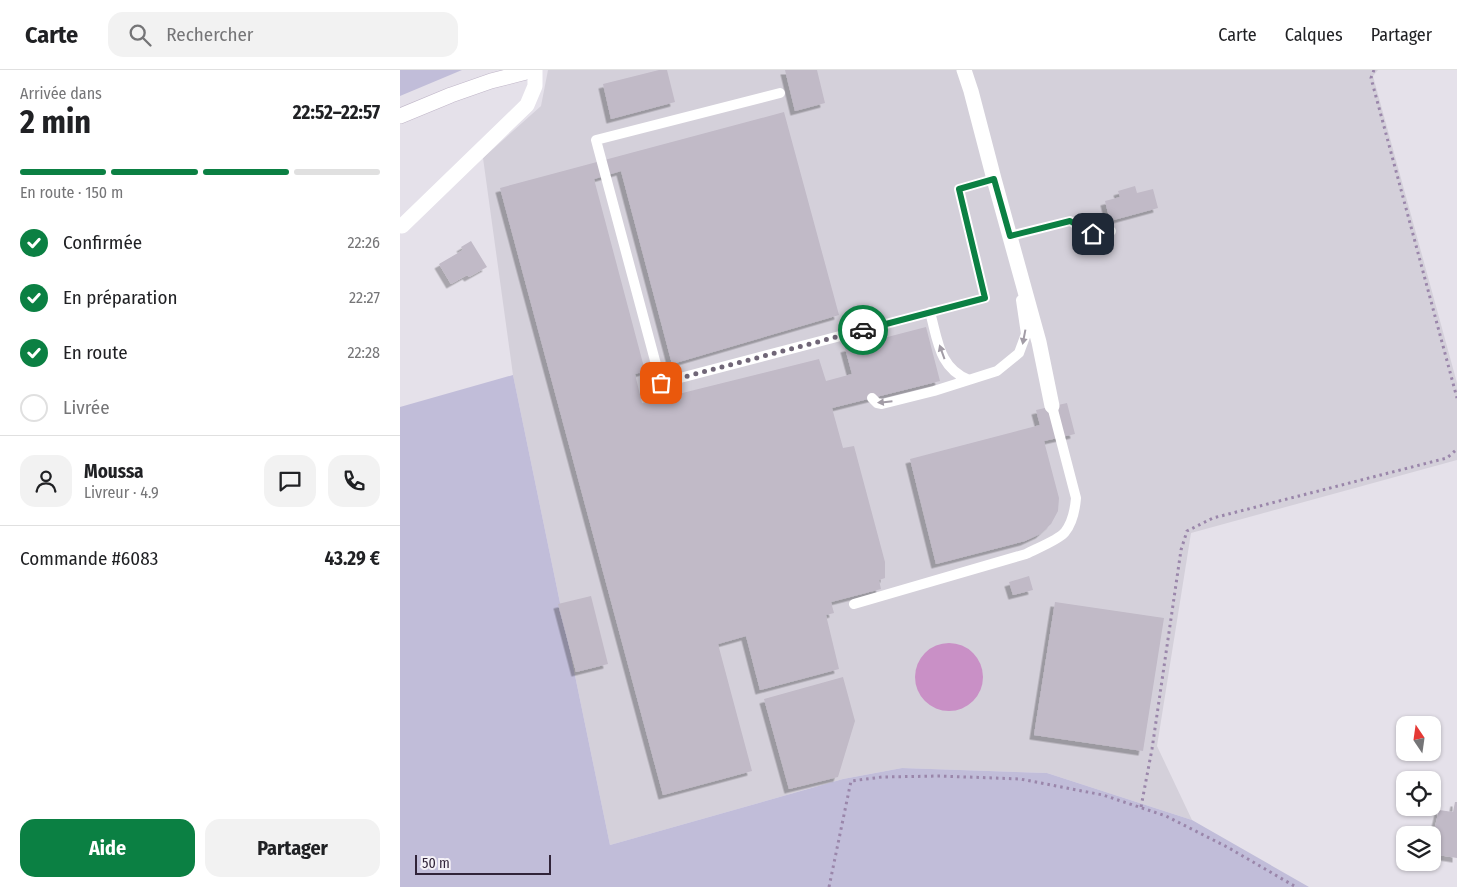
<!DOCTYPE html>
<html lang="fr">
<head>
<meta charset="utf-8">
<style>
	:root { --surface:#fff; --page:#f2f2f2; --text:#202124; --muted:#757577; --line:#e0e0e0; --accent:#0b8043 }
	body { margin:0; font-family:"Fira Sans Condensed",sans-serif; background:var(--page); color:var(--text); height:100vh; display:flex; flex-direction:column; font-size:19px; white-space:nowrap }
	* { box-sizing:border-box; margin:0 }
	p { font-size:16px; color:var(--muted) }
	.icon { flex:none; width:28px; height:28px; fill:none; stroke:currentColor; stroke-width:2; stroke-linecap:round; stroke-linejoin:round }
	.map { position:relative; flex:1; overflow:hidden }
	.drawer { display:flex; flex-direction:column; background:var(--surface); width:400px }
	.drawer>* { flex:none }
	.needle { width:32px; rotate:347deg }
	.controls { position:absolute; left:996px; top:646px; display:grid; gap:10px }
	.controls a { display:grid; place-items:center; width:45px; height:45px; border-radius:10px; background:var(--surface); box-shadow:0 1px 4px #0004; font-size:25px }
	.scale { position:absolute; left:15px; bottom:12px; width:136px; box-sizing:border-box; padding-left:5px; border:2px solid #312439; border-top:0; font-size:14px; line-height:18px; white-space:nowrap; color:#312439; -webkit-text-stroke:4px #f4f1f7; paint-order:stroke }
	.pin { position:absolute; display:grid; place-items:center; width:42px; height:42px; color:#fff; margin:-21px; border-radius:10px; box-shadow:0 2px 8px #0006 }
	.courier { position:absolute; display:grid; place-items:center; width:50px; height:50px; margin:-25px; border:4px solid #0b8043; border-radius:50%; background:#fff; color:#222; box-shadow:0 1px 6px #0007 }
	.head em { font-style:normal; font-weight:700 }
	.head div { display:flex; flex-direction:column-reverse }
	.head { display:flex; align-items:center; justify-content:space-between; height:85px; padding:0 20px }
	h1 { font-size:32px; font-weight:700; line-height:38px }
	.bar { display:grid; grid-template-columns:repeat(4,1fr); gap:8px 5px; align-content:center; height:60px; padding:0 20px }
	.bar i { height:6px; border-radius:4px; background:var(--line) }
	.bar .current { background:var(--accent) }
	.bar p { grid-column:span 4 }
	.line { display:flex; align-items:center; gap:12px; padding:0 20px; border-top:1px solid var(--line) }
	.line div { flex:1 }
	.round { display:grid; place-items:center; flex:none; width:52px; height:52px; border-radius:15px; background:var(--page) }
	ol { padding:0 20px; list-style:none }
	li { display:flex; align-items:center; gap:15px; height:55px }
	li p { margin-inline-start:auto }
	li .icon { padding:5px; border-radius:50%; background:var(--accent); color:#fff; stroke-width:4 }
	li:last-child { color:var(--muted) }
	li i { width:28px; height:28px; border:2px solid var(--line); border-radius:50% }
	.button { display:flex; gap:10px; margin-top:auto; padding:10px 20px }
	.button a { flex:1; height:58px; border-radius:15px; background:var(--accent); color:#fff; font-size:20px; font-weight:700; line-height:58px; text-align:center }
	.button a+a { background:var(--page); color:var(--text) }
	header { display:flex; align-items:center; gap:30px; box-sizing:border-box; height:70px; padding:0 25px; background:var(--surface); border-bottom:1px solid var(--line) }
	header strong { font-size:24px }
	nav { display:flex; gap:28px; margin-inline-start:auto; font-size:18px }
	.search { width:350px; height:45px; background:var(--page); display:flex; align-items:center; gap:12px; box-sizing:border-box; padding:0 18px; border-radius:15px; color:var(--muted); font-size:19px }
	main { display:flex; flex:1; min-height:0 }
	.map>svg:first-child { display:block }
	.built { fill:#d4d0da }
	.green { fill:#c1bdd9 }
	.water { fill:#c990c6 }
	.building { fill:#c1bac7; filter:url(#shadow) }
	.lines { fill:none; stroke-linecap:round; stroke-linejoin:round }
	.secondary-casing { stroke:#c0b6c8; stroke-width:16 }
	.path { stroke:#9a86aa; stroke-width:3; stroke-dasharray:2.5 4; stroke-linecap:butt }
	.lane { stroke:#fff; stroke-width:10 }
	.street { stroke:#fff; stroke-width:15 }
	.secondary { stroke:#fff; stroke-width:15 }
	.oneway { fill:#a29ca6 }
	.done { stroke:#706677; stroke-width:5; stroke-dasharray:0 9 }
	.route { stroke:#0b8043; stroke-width:6 }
</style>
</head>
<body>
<header>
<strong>Carte</strong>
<div class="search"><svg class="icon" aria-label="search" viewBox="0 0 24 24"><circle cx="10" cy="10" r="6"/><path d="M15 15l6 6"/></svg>Rechercher</div>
<nav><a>Carte</a><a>Calques</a><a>Partager</a></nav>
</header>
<main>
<section class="drawer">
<div class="head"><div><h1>2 min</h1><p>Arrivée dans</p></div><em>22:52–22:57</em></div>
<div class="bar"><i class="current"></i><i class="current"></i><i class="current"></i><i></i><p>En route · 150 m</p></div>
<ol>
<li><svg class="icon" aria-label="check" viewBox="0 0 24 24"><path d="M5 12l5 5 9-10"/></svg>Confirmée<p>22:26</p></li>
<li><svg class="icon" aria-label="check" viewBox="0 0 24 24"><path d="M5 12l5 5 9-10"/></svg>En préparation<p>22:27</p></li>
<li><svg class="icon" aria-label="check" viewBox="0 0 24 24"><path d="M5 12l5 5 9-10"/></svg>En route<p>22:28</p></li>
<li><i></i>Livrée</li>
</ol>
<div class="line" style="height:90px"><a class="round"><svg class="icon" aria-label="person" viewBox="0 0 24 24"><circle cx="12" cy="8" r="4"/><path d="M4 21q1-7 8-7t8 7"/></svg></a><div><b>Moussa</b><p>Livreur · 4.9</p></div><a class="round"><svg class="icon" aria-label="chat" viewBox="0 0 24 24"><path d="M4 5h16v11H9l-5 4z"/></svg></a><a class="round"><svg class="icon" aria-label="phone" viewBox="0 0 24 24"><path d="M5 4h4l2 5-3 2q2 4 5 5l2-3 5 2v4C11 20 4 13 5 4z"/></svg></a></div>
<div class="line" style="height:65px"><div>Commande #6083</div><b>43.29 €</b></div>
<div class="button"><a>Aide</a><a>Partager</a></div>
</section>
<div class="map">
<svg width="1057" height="817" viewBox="0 0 1057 817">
	<defs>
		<filter id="shadow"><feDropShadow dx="-4.5" dy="4.5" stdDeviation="0" flood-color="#0004"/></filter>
	</defs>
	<rect width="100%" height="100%" fill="#e5e1ea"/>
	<path class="built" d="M148,0h830l-5,6 84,307v77l-266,73 -34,213 35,74 -145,-47 -145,-5 -59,11 -233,66 -97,-470 -30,-217 58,-52z"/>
	<path class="green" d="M0,0h62l-62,26z
		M113,305l97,470 233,-66 59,-11 145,5 145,47 117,67h-909v-480z"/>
	<path class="water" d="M515 607a34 34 0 1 1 68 0a34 34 0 1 1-68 0Z"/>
	<path class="building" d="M259,0h8l8,32 -64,17 -8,-35z
		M385,0h32l8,33 -30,8z
		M384,42l55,203 -167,49 -51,-193 -27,8 51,192 -10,3 7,29 177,-44 7,22 26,-7 -7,-26 81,-21 14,54 -108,27 11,40 11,-2 31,116v16l-6,2 2,9 -50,13 3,11 -8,2 13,54 -79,21 -14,-54 -28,8 34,127 -89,24 -163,-607z
		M735,116l2,7 16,-4 5,19 -48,13 -5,-20 15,-4 -2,-6z
		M71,171l16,26 -18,10 -2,-2 -16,9 -12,-20 24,-14 -2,-3z
		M667,333l8,31 -31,7 15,57 -1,13 -7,13 -11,10 -15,7 -89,23 -26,-105 130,-34 -4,-15z
		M629,506l4,14 -20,5 -4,-13z
		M191,526l17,68 -32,8 -18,-68z
		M655,532l109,16 -21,133 -109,-16z
		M443,607l12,44 -17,56 -49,12 -25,-90z
		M1055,732h2v56l-25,-4v-15l7,-29 14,2z"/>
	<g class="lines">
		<g class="secondary-casing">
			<path id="secondary" d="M0,46l51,-21 40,-14 43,-11"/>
		</g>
		<path class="path" d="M974,0l-3,8 86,320
			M741,737l11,-58 29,-199 6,-19 26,-13 234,-60 10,-9
			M429,817l22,-106 31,-4 58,-1 80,3 83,16 63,21 63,32 67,39"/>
		<path class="lane" d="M380,23l-184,47 65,243 324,-85 -26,-109 35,-10
			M610,166l60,-15 23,13 18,-3
			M530,242c8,29 9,56 39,68
			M454,262l3,13
			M472,328l5,5 5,1 52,-13 63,-20 22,-18 7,-19 -5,-34
			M454,534l172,-50c9,-5 33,-14 39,-22 8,-10 10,-22 11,-34l-24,-92"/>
		<path class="street" d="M564,0l7,21 23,88 45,163 13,64
			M2,156l125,-121 8,-19v-16"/>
		<use href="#secondary" class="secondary"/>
	</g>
	<defs><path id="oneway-solid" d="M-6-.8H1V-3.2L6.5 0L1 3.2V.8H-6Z" transform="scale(1.25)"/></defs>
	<g class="oneway">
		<use href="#oneway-solid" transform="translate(624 267) rotate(101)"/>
		<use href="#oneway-solid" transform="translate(542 282) rotate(-110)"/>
		<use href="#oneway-solid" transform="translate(485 332) rotate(174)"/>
	</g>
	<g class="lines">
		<path class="done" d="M261,313l202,-53"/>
		<path class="route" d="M463,260l122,-32 -26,-109 35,-10 16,57 60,-15 23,13"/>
	</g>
</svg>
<div class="controls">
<a><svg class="needle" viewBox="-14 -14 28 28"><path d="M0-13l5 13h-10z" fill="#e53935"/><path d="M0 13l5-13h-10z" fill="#757577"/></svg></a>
<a><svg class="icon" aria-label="locate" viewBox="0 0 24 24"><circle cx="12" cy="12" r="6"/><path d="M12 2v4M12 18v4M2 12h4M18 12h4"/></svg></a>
<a><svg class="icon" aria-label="layers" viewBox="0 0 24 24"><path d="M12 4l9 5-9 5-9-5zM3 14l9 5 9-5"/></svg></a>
</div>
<div class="scale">50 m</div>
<div class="pin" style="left:261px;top:313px;background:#ea580c"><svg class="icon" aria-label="bag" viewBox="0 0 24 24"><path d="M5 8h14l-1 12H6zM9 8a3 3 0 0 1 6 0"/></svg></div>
<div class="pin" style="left:693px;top:164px;background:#1f2937"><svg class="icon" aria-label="home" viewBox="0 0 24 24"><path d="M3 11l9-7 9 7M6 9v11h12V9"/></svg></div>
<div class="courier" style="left:463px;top:260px"><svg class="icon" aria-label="car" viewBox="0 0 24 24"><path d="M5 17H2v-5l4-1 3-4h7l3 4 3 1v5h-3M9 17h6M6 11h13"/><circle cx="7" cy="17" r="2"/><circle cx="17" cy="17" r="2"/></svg></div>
</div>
</main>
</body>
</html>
